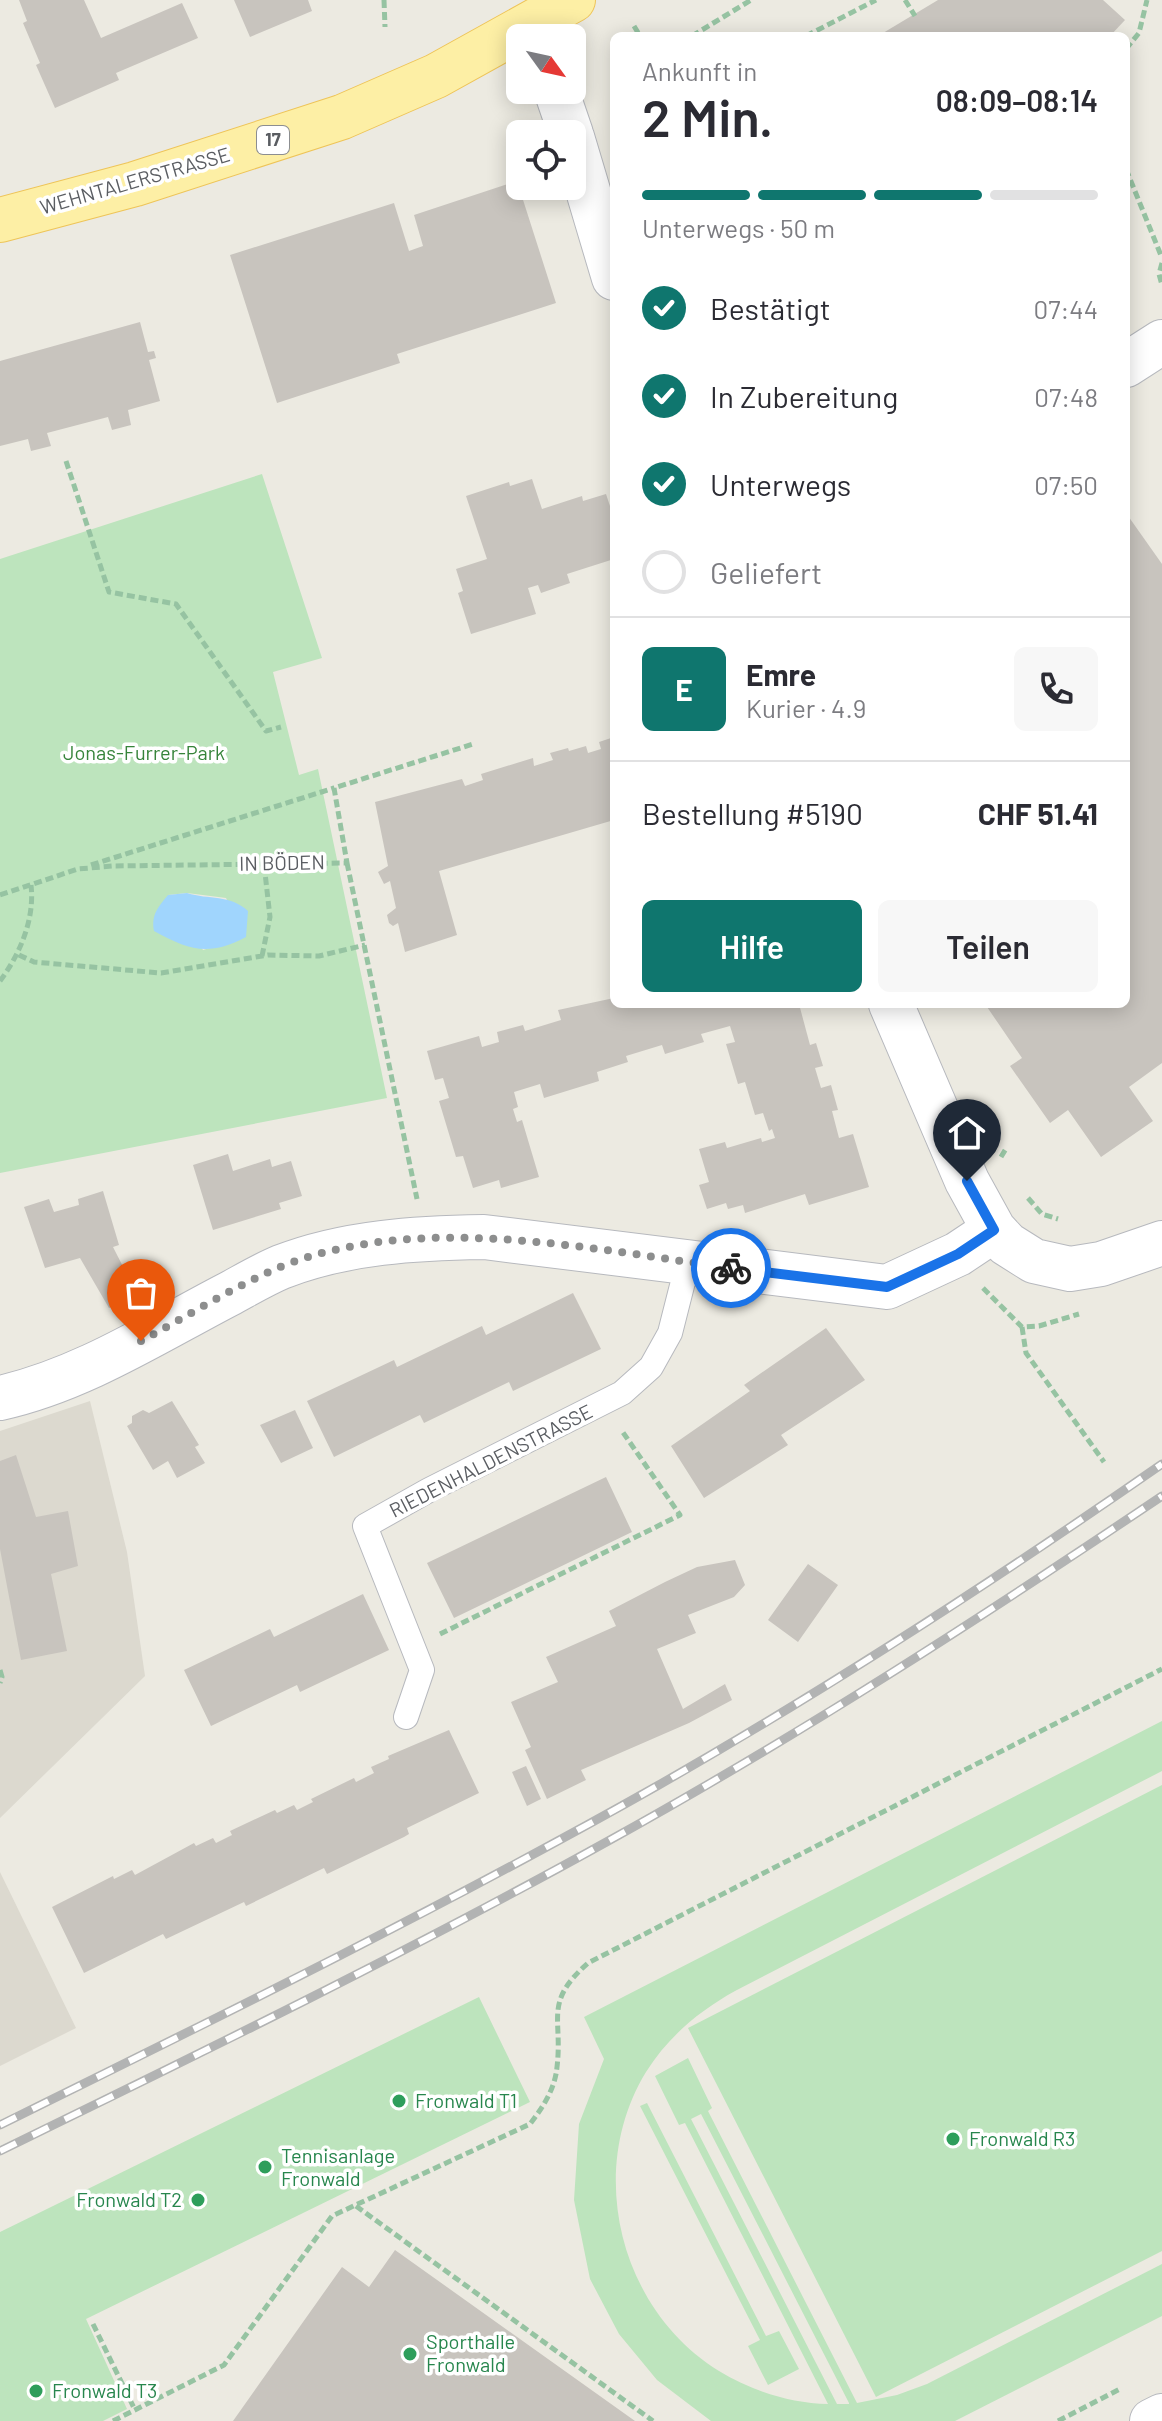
<!DOCTYPE html>
<html lang="de">
<head>
<meta charset="utf-8">
<style>
	:root { --surface:#fff; --page:#f7f7f7; --text:#2b2b33; --muted:#7c7c81; --line:#e1e1e2; --accent:#0f766e }
	body { margin:0; font-family:Barlow,sans-serif; background:var(--page); color:var(--text); height:100vh; display:flex; flex-direction:column; font-size:30px; white-space:nowrap }
	* { box-sizing:border-box; margin:0 }
	p { font-size:26px; color:var(--muted) }
	.icon { flex:none; width:44px; height:44px; fill:none; stroke:currentColor; stroke-width:2; stroke-linecap:round; stroke-linejoin:round }
	.map { position:relative; flex:1; overflow:hidden }
	.side { position:absolute; left:610px; top:32px; width:520px; height:976px; display:flex; flex-direction:column; background:var(--surface); border-radius:12px; box-shadow:0 4px 20px #0003 }
	.side>* { flex:none }
	.needle { width:52px; rotate:123deg }
	.controls { position:absolute; left:506px; top:24px; display:grid; gap:16px }
	.controls a { display:grid; place-items:center; width:80px; height:80px; border-radius:12px; background:var(--surface); box-shadow:0 4px 20px #0003; font-size:40px }
	.pin { position:absolute; display:grid; place-items:center; width:68px; height:68px; color:#fff; margin:-82px -34px; border-radius:50% 50% 50% 0; rotate:-45deg; box-shadow:0 0 8px #0007 }
	.pin .icon { rotate:45deg }
	.courier { position:absolute; display:grid; place-items:center; width:80px; height:80px; margin:-40px; border:6px solid #1a73e8; border-radius:50%; background:#fff; color:#222; box-shadow:0 2px 10px #0007 }
	.overview em { font-style:normal; font-weight:600 }
	.overview div { display:flex; flex-direction:column-reverse }
	.overview { display:flex; align-items:center; justify-content:space-between; height:136px; padding:0 32px }
	h1 { font-size:52px; font-weight:600; line-height:60px }
	.bar { display:grid; grid-template-columns:repeat(4,1fr); gap:12px 8px; align-content:center; height:96px; padding:0 32px }
	.bar i { height:10px; border-radius:6px; background:var(--line) }
	.bar .active { background:var(--accent) }
	.bar p { grid-column:span 4 }
	.line { display:flex; align-items:center; gap:20px; padding:0 32px; border-top:2px solid var(--line) }
	.line div { flex:1 }
	.round { display:grid; place-items:center; flex:none; width:84px; height:84px; border-radius:12px; background:var(--page) }
	ol { padding:0 32px; list-style:none }
	li { display:flex; align-items:center; gap:24px; height:88px }
	li p { margin-inline-start:auto }
	li .icon { padding:8px; border-radius:50%; background:var(--accent); color:#fff; stroke-width:4 }
	li:last-child { color:var(--muted) }
	li i { width:44px; height:44px; border:4px solid var(--line); border-radius:50% }
	.button { display:flex; gap:16px; margin-top:auto; padding:16px 32px }
	.button a { flex:1; height:92px; border-radius:12px; background:var(--accent); color:#fff; font-size:32px; font-weight:600; line-height:92px; text-align:center }
	.button a+a { background:var(--page); color:var(--text) }
	.map>svg:first-child { display:block }
	.education { fill:#dcd9cf }
	.green { fill:#bde4bd; fill-rule:evenodd }
	.water { fill:#a0d5fd }
	.building { fill:#c8c4be }
	.lines { fill:none; stroke-linecap:round; stroke-linejoin:round }
	.service-casing { stroke:#b7b9be; stroke-width:26 }
	.minor-casing { stroke:#b7b9be; stroke-width:46 }
	.primary-casing { stroke:#eec458; stroke-width:46 }
	.path { stroke:#96c3a2; stroke-width:5; stroke-dasharray:8 4; stroke-linecap:butt }
	.service { stroke:#fff; stroke-width:24 }
	.minor { stroke:#fff; stroke-width:44 }
	.primary { stroke:#fdefa5; stroke-width:44 }
	.rail-casing { stroke:#b2b3b3; stroke-width:9 }
	.rail { stroke:#fff; stroke-width:6; stroke-dasharray:18; stroke-linecap:butt }
	.done { stroke:#8d8e8e; stroke-width:8; stroke-dasharray:0 14.4 }
	.route { stroke:#1a73e8; stroke-width:10 }
	.leisure-dot { fill:#2e9e5b; stroke:#fff; stroke-width:3 }
	.labels { text-anchor:middle; stroke-width:7; stroke-linejoin:round; paint-order:stroke }
	.shield { fill:#fff; stroke:#8c8e91; stroke-width:2 }
	.shield-label { font-size:18px; font-weight:bold; fill:#5a5d62 }
	.street-label { font-size:20px; fill:#5a5d62; stroke:#fff }
	.park-label { font-size:20px; fill:#36843a; stroke:#fff }
	.leisure-label { font-size:20px; fill:#27864d; stroke:#fff; text-anchor:start }
</style>
</head>
<body>
<div class="map">
<svg width="1162" height="2421" viewBox="0 0 1162 2421">
	<rect width="100%" height="100%" fill="#eceae1"/>
	<path class="education" d="M90,1401l37,151 18,124 -145,142v-387z
		M0,1872l76,156 -76,38z"/>
	<path class="green" d="M262,474l60,184 -49,14 26,103 19,-6 69,329 -387,75v-614zM187,893l39,5 19,39 -42,13 -35,-55z
		M1162,1721v50l-427,220c-36,20 -67,46 -89,81 -61,100 -26,238 73,299 33,20 71,32 109,33l-143,-281 -6,2 -24,-49 33,-18 24,50 -4,3 149,292 40,-8 30,-11 235,-120v52l-207,105h-244l-54,-41 -38,-46 -29,-55 -16,-79 5,-76 25,-65 -20,-42zM701,2114l148,289v1h-12l-146,-285z
		M1162,1785v466l-286,146 -188,-369z
		M479,1997l51,105 -444,217 41,90 -24,12h-103v-189z
		M647,2103l119,233 13,-5 20,38 -31,16 -20,-39 12,-6 -120,-234z"/>
	<path class="water" d="M187,893c22,7 43,1 61,18l-2,26c-38,20 -57,13 -92,-6 -3,-16 4,-24 14,-36z"/>
	<path class="building" d="M19,0h65l17,38 81,-35 16,35 -82,35 3,7 -64,28 -19,-43 4,-2 -17,-40 4,-2z
		M234,0h74l4,11 -62,26z
		M938,0h165l22,20 -15,16h-65l-3,-3 -3,3h-161z
		M517,181l39,122 -159,51 3,9 -123,40 -47,-148 164,-52 15,48 14,-5 -9,-31z
		M140,322l8,30 6,-1 2,7 -7,2 11,41 -32,9 3,15 -19,5 -4,-13 -61,16 4,13 -20,5 -3,-12 -28,7v-85z
		M532,479l10,30 40,-13 1,5 23,-7 8,24v41l-47,15 3,9 -29,10 -3,-8 -10,3 8,26 -65,20 -13,-41 5,-2 -7,-22 31,-10 -21,-63 43,-14 1,4z
		M1126,513l36,51v499l-33,24 24,34 -52,36 -33,-47 -18,13 -40,-57 12,-8 -37,-54h141z
		M614,737v83l-175,51 18,64 -52,17 -7,-29 -5,3 -4,-3 -2,-8 9,-7 -6,-27 -6,3 -6,-12 10,-6 -13,-64 87,-23 3,7 18,-6 -2,-6 52,-16 1,8 19,-6 -3,-7 18,-5 1,3 17,-5 2,7 13,-4 -2,-7z
		M614,998v6h185l11,41 6,-2 7,23 -8,2 6,20 10,-3 7,25 -6,1 7,27 14,-4 16,53 -60,18 -4,-11 -60,19 -2,-8 -15,4 -2,-6 -19,6 -8,-24 10,-3 -10,-33 26,-7 2,6 34,-10 1,4 13,-4 -3,-9 -3,2 -6,-18 -8,2 -10,-33 -7,2 -12,-40 9,-2 -5,-16 -29,8 3,8 -39,12 -3,-9 -36,11 2,6 -31,10 2,9 -55,17 -4,-14 -26,8 4,15 -5,2 4,13 5,-2 17,57 -38,11 -2,-8 -26,8 -10,-32 -7,1 -17,-56 10,-3 -6,-20 -8,2 -8,-29 52,-15 3,11 17,-5 -2,-10 26,-7 2,6 36,-11 -3,-10z
		M228,1154l5,17 37,-12 2,8 19,-6 11,35 -23,7 2,6 -68,21 -20,-65z
		M103,1191l16,54 -6,2 25,49 -29,12 -29,-50 -35,10 -21,-61 25,-8 5,13 25,-7 -1,-6z
		M573,1293l28,56 -88,42 -4,-9 -85,41 -4,-8 -86,42 -27,-56 87,-41 3,7 85,-41 4,9z
		M826,1328l39,52 -84,55 7,10 -84,53 -33,-52 79,-55 -6,-6z
		M172,1401l27,44 -4,2 10,16 -28,15 -9,-17 -15,9 -26,-44 5,-3v-7l11,-6 6,3z
		M295,1410l18,38 -32,15 -21,-38z
		M16,1455l20,62 32,-6 10,55 -27,8 16,77 -46,9 -21,-111v-88z
		M606,1477l26,55 -178,86 -27,-55z
		M735,1560l10,25 -11,12 -46,18 8,18 -39,16 26,60 42,-25 7,16 -43,23 -108,47 5,10 -39,19 -22,-49 6,-3 -20,-45 47,-20 -12,-25 70,-31 -7,-15 56,-29 32,-15z
		M808,1564l30,21 -40,57 -30,-22z
		M363,1594l26,56 -89,42 -3,-7 -86,41 -27,-56 86,-41 4,8z
		M449,1730l30,63 -72,35 2,6 -5,3 -77,37 -3,-6 -78,38 -2,-4 -78,37 -3,-5 -79,39 -32,-66 61,-31 1,3 18,-9 3,5 59,-32 2,3 17,-8 3,5 16,-8 -2,-4 45,-21 2,3 17,-8 3,5 16,-8 -2,-3 43,-21 2,4 18,-9 -3,-6 18,-8 -1,-3z
		M526,1766l15,33 -14,7 -15,-34z
		M395,2250l240,171h-402l109,-154 27,20z"/>
	<g class="lines">
		<g class="service-casing">
			<path id="service" d="M406,1717l16,-47 -57,-144 64,-36 193,-97 29,-26 19,-34 18,-71"/>
		</g>
		<g class="minor-casing">
			<path id="minor" d="M556,90l15,44
				M572,137l42,141
				M1126,365l36,-23
				M891,1004l76,177 27,49 13,14 27,17 36,8 31,-5 61,-21
				M0,1398c81,-18 154,-65 227,-103 17,-9 35,-20 54,-28 64,-25 136,-29 203,-30l403,50 71,-33 36,-24
				M1152,2421l10,-5"/>
		</g>
		<g class="primary-casing">
			<path id="primary" d="M0,220l135,-36 207,-67 94,-41 137,-76"/>
		</g>
		<path class="path" d="M384,0l1,27
			M905,0l10,16
			M634,26l6,10
			M692,36l59,-36
			M806,36l70,-36
			M1126,49l13,-16 8,-33
			M1126,169l36,89
			M1162,263l-3,11 3,11
			M66,461l43,131 67,12 90,127 15,-4
			M347,863l70,336
			M91,865l243,-77
			M0,895l78,-26 35,-3 234,-3 -13,-75 139,-44
			M19,955l15,7 127,11 107,-18 51,1 46,-11
			M262,956l8,-39 -6,-53
			M0,981c20,-27 35,-62 31,-96
			M1001,1157l6,-10
			M1028,1198l14,16 16,5
			M983,1288l39,39 17,-1 40,-12
			M1022,1327l4,26 78,109
			M440,1634l240,-119 -58,-84
			M0,1670l2,7 -2,6
			M356,2206l297,215
			M93,2324l42,86
			M113,2421l111,-56 108,-149 198,-92c13,-17 25,-35 27,-57 6,-50 -14,-64 31,-104l574,-294
			M1058,2421l64,-33"/>
		<use href="#service" class="service"/>
		<use href="#minor" class="minor"/>
		<use href="#primary" class="primary"/>
		<g class="rail-casing">
			<path id="rail" d="M0,2125c221,-109 443,-218 657,-339 174,-99 341,-208 505,-322
				M0,2151c205,-100 410,-200 610,-311 190,-105 372,-223 552,-344"/>
		</g>
		<use href="#rail" class="rail"/>
	</g>
	<g class="lines">
		<path class="done" d="M141,1341c45,-24 92,-54 139,-74 139,-56 308,-18 451,1"/>
		<path class="route" d="M731,1268l156,19 71,-33 36,-24 -27,-49"/>
	</g>
	<g class="leisure-dot">
		<circle cx="399" cy="2101" r="8"/>
		<circle cx="953" cy="2139" r="8"/>
		<circle cx="265" cy="2167" r="8"/>
		<circle cx="198" cy="2200" r="8"/>
		<circle cx="410" cy="2354" r="8"/>
		<circle cx="36" cy="2391" r="8"/>
	</g>
	<g class="labels">
		<rect class="shield" x="257" y="126" width="32" height="28" rx="6"/>
		<g class="shield-label">
			<text x="273" y="146">17</text>
		</g>
		<g class="street-label">
			<text transform="translate(135 181) rotate(-16)" y="7">WEHNTALERSTRASSE</text>
			<text transform="translate(282 863) rotate(-1)" y="7">IN BÖDEN</text>
			<text transform="translate(491 1461) rotate(-27)" y="7">RIEDENHALDENSTRASSE</text>
		</g>
		<g class="park-label">
			<text x="144" y="760">Jonas-Furrer-Park</text>
		</g>
		<g class="leisure-label">
			<text x="415" y="2108">Fronwald T1</text>
			<text x="969" y="2146">Fronwald R3</text>
			<text x="281" y="2163">Tennisanlage<tspan x="281" dy="23">Fronwald</tspan></text>
			<text x="182" y="2207" text-anchor="end">Fronwald T2</text>
			<text x="426" y="2349">Sporthalle<tspan x="426" dy="23">Fronwald</tspan></text>
			<text x="52" y="2398">Fronwald T3</text>
		</g>
	</g>
</svg>
<div class="controls">
<a><svg class="needle" viewBox="-14 -14 28 28"><path d="M0-13l5 13h-10z" fill="#e53935"/><path d="M0 13l5-13h-10z" fill="#7c7c81"/></svg></a>
<a><svg class="icon" aria-label="locate" viewBox="0 0 24 24"><circle cx="12" cy="12" r="6"/><path d="M12 2v4M12 18v4M2 12h4M18 12h4"/></svg></a>
</div>
<div class="pin" style="left:141px;top:1341px;background:#ea580c"><svg class="icon" aria-label="bag" viewBox="0 0 24 24"><path d="M5 8h14l-1 12H6zM9 8a3 3 0 0 1 6 0"/></svg></div>
<div class="pin" style="left:967px;top:1181px;background:#1f2937"><svg class="icon" aria-label="home" viewBox="0 0 24 24"><path d="M3 11l9-7 9 7M6 9v11h12V9"/></svg></div>
<div class="courier" style="left:731px;top:1268px"><svg class="icon" aria-label="bike" viewBox="0 0 24 24"><circle cx="6" cy="16" r="4"/><circle cx="18" cy="16" r="4"/><path d="M6 16l4-8h5l3 8M10 8l3 8H6M13 5h3"/></svg></div>
<section class="side">
<div class="overview"><div><h1>2 Min.</h1><p>Ankunft in</p></div><em>08:09–08:14</em></div>
<div class="bar"><i class="active"></i><i class="active"></i><i class="active"></i><i></i><p>Unterwegs · 50 m</p></div>
<ol>
<li><svg class="icon" aria-label="check" viewBox="0 0 24 24"><path d="M5 12l5 5 9-10"/></svg>Bestätigt<p>07:44</p></li>
<li><svg class="icon" aria-label="check" viewBox="0 0 24 24"><path d="M5 12l5 5 9-10"/></svg>In Zubereitung<p>07:48</p></li>
<li><svg class="icon" aria-label="check" viewBox="0 0 24 24"><path d="M5 12l5 5 9-10"/></svg>Unterwegs<p>07:50</p></li>
<li><i></i>Geliefert</li>
</ol>
<div class="line" style="height:144px"><b class="round" style="background:var(--accent);color:#fff">E</b><div><b>Emre</b><p>Kurier · 4.9</p></div><a class="round"><svg class="icon" aria-label="phone" viewBox="0 0 24 24"><path d="M5 4h4l2 5-3 2q2 4 5 5l2-3 5 2v4C11 20 4 13 5 4z"/></svg></a></div>
<div class="line" style="height:104px"><div>Bestellung #5190</div><b>CHF 51.41</b></div>
<div class="button"><a>Hilfe</a><a>Teilen</a></div>
</section>
</div>
</body>
</html>
